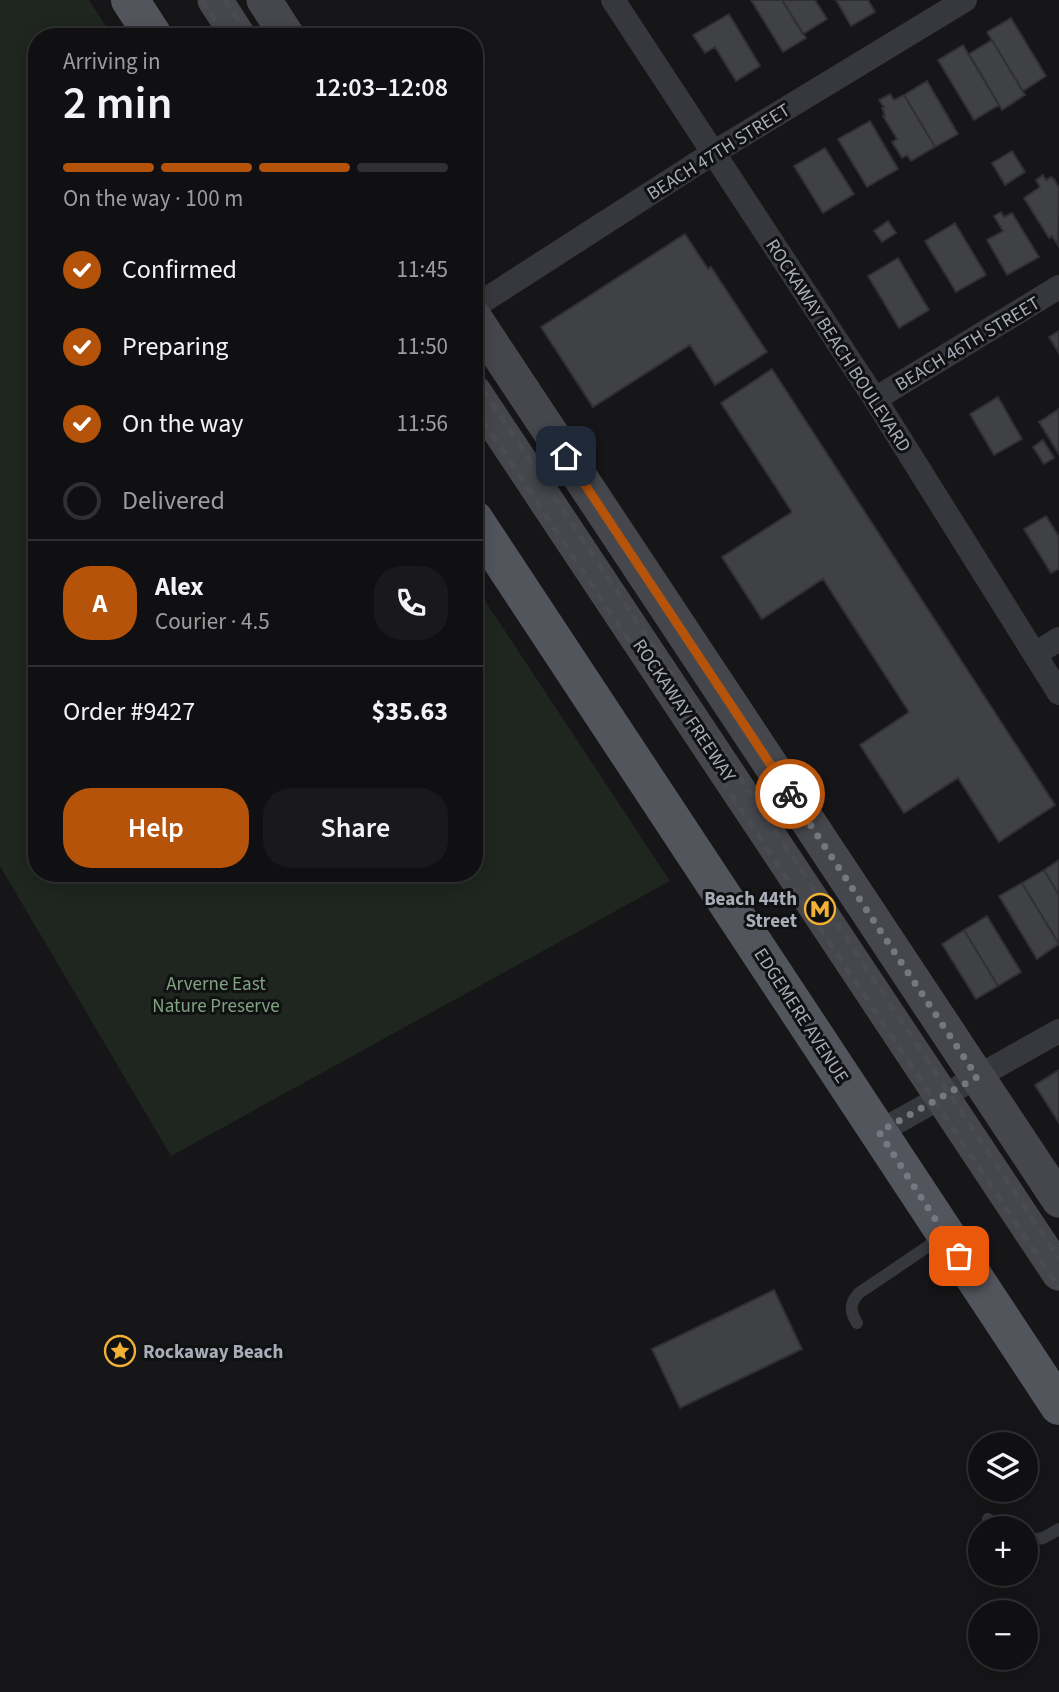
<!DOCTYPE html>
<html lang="en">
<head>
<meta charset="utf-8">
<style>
	:root { --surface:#101012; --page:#19191b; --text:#f1f3f6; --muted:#9c9d9f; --line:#303032; --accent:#b45309 }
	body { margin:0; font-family:"Source Sans 3",sans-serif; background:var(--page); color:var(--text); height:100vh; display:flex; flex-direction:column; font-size:26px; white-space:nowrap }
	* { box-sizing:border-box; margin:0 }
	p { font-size:23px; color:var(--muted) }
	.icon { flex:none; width:38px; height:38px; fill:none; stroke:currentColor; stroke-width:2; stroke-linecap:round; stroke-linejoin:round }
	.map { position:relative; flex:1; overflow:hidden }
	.drawer { position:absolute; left:28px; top:28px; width:455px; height:854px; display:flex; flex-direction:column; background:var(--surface); border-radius:28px; box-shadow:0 4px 18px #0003,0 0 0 2px var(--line) }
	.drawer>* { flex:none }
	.tools { position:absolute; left:968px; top:1432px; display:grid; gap:14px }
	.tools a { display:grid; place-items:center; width:70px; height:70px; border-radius:50%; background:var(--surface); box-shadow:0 4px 18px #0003,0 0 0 2px var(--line); font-size:35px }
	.pin { position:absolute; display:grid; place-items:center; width:60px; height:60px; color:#fff; margin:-30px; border-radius:14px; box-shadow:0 4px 10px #0006 }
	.courier { position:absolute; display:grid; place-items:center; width:70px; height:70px; margin:-35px; border:5px solid #b45309; border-radius:50%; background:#fff; color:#222; box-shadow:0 2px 9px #0007 }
	.overview em { font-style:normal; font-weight:600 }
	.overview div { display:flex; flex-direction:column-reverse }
	.overview { display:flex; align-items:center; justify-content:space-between; height:119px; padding:0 35px }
	h1 { font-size:46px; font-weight:600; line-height:52px }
	.bar { display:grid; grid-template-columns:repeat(4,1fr); gap:10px 7px; align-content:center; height:84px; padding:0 35px }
	.bar i { height:9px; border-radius:5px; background:var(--line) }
	.bar .active { background:var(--accent) }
	.bar p { grid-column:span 4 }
	.line { display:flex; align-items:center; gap:18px; padding:0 35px; border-top:2px solid var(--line) }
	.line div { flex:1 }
	.round { display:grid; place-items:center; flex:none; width:74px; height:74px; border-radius:28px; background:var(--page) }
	ol { padding:0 35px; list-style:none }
	li { display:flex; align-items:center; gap:21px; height:77px }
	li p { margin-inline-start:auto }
	li .icon { padding:7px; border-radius:50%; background:var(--accent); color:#fff; stroke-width:4 }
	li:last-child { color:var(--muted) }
	li i { width:38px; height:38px; border:4px solid var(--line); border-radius:50% }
	.cta { display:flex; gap:14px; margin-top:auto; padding:14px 35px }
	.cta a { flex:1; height:80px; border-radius:28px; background:var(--accent); color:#fff; font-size:28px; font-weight:600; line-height:80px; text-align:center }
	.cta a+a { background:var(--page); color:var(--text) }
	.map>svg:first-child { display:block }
	.green { fill:#1e261f }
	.building { fill:#404145; stroke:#303034; stroke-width:2 }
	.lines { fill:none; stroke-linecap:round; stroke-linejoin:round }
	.lane { stroke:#37383d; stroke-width:12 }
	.street { stroke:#37383d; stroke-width:24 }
	.secondary { stroke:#45474d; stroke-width:35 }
	.primary { stroke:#53555c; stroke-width:38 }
	.rail { stroke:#4a4c52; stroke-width:5; stroke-dasharray:9 7; stroke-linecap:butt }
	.done { stroke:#757880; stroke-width:7; stroke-dasharray:0 12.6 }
	.route { stroke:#b45309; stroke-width:9 }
	.labels { text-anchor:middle; stroke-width:6; stroke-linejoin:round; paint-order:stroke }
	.street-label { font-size:19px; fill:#a8adb8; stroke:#111113 }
	.poi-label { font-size:19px; font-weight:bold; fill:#a8adb8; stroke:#111113; text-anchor:end }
	.park-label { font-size:19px; fill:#7fa381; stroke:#111113 }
</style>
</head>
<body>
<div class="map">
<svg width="1059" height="1692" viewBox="0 0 1059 1692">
	<rect width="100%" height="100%" fill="#161618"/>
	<path class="green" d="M0,0h89l24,37h-76v836h437v-289l196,297 -499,275 -171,-290z"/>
	<path class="building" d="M751,0h31l24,38 -23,14z
		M782,0h33l12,19 -24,15z
		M836,0h32l7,12 -24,14z
		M729,14l31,52 -24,15 -21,-34 -10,6 -12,-18z
		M1011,18l35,58 -23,15 -36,-59z
		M992,40l33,55 -23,15 -33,-56z
		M963,45l36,60 -25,15 -36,-60z
		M927,81l31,53 -23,13 -31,-52z
		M890,94l4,6 10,-5 31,52 -24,14 -4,-6 -5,3 -10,-16 5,-3 -14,-23 2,-1 -3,-7 2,-1 -5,-7z
		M870,121l28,48 -31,18 -29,-48z
		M825,148l29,46 -31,19 -29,-47z
		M1012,151l13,21 -20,13 -13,-22z
		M1043,175l3,5 5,-3 3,2 5,9 -1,57 -6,-9 -3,2 -25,-40 16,-11 -4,-7z
		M1001,212l3,5 8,-4 27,44 -32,18 -20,-35 16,-9 -9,-15z
		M888,221l8,12 -14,9 -8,-11z
		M955,223l31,52 -30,17 -31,-51z
		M685,234l23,35 3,-2 56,85 -52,33 -25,-40 -97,62 -52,-80z
		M898,258l31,52 -30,18 -31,-52z
		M1059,331v22l-10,-16z
		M772,369l283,436 -56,37 -41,-64 -54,35 -44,-68 49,-33 -86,-133 -61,40 -40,-62 70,-45 -71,-109z
		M998,397l24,42 -28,16 -24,-41z
		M1059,409v45l-20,-32z
		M1043,440l11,18 -10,6 -11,-17z
		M1046,516l13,21v32l-8,4 -27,-44z
		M1059,860v35l-15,-25z
		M1044,870l15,25v49l-37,-61z
		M1022,883l37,61 -22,15 -38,-63z
		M987,916l34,56 -23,14 -34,-56z
		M964,930l34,56 -22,13 -34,-55z
		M1059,1070v53l-24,-38z
		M774,1290l28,59 -122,59 -28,-59z"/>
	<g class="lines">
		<path class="lane" d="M857,1323c-7,-12 -8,-19 2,-30l83,-56
			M988,1519l7,9
			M1026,1541l17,-3 16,-9"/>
		<path class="street" d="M613,0l262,399 184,294
			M474,307l239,-154 252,-153
			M875,399l184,-112
			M1035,654l24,-15
			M879,1132l180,-101"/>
		<path class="secondary" d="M215,0l24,37
			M264,0l24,37
			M474,317l585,883
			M474,392l585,881"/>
		<path class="primary" d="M130,0l24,37
			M474,519l585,887"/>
		<path class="rail" d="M202,0l24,37
			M225,0l24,37
			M474,376l585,883
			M474,407l585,881"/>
	</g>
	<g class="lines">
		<path class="done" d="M790,794l187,283 -98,55 80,124"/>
		<path class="route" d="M566,456l224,338"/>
	</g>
	<defs>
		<g id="metro-ring" transform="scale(1.575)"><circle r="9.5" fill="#111113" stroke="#f2b134" stroke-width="1.5"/><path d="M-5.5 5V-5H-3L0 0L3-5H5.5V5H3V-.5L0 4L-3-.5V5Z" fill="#f2b134"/></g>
		<g id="sight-ring" transform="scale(1.575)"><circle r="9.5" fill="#111113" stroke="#f2b134" stroke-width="1.5"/><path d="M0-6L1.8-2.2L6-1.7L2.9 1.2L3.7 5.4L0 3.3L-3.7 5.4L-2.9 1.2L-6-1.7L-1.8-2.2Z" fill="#f2b134"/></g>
	</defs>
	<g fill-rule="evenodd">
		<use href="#metro-ring" x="820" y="909"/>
		<use href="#sight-ring" x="120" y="1351"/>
	</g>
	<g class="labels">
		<g class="street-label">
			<text transform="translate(718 151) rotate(-32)" y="7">BEACH 47TH STREET</text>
			<text transform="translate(967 343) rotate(-31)" y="7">BEACH 46TH STREET</text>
			<text transform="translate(839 345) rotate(57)" y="7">ROCKAWAY BEACH BOULEVARD</text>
			<text transform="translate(685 710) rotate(56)" y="7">ROCKAWAY FREEWAY</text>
			<text transform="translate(802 1015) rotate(57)" y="7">EDGEMERE AVENUE</text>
		</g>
		<g class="poi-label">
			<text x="797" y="905">Beach 44th<tspan x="797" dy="22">Street</tspan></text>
			<text x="143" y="1358" text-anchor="start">Rockaway Beach</text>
		</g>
		<g class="park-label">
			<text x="216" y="990">Arverne East<tspan x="216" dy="22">Nature Preserve</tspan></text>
		</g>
	</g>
</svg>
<div class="tools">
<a><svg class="icon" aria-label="layers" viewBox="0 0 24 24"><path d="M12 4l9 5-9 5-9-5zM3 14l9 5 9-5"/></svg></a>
<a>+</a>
<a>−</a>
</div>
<div class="pin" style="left:959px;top:1256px;background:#ea580c"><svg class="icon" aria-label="bag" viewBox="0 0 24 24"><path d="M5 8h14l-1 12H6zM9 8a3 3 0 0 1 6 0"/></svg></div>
<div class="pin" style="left:566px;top:456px;background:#1f2937"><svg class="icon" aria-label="home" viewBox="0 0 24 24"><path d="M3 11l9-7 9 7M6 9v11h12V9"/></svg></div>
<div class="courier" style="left:790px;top:794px"><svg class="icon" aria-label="bike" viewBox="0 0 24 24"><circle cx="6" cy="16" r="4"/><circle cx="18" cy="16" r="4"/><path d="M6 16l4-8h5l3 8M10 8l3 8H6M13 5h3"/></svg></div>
<section class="drawer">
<div class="overview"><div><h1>2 min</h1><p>Arriving in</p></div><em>12:03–12:08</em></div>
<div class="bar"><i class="active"></i><i class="active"></i><i class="active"></i><i></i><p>On the way · 100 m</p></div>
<ol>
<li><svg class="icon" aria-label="check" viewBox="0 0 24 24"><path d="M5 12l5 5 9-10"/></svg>Confirmed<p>11:45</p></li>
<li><svg class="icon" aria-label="check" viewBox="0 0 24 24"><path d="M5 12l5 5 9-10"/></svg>Preparing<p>11:50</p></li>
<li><svg class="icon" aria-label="check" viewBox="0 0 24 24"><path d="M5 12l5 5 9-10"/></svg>On the way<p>11:56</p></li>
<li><i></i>Delivered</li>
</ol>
<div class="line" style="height:126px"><b class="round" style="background:var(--accent);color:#fff">A</b><div><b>Alex</b><p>Courier · 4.5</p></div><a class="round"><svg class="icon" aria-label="phone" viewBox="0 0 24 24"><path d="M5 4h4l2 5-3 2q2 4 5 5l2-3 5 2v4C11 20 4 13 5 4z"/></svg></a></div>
<div class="line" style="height:91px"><div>Order #9427</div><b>$35.63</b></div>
<div class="cta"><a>Help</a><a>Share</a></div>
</section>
</div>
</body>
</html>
